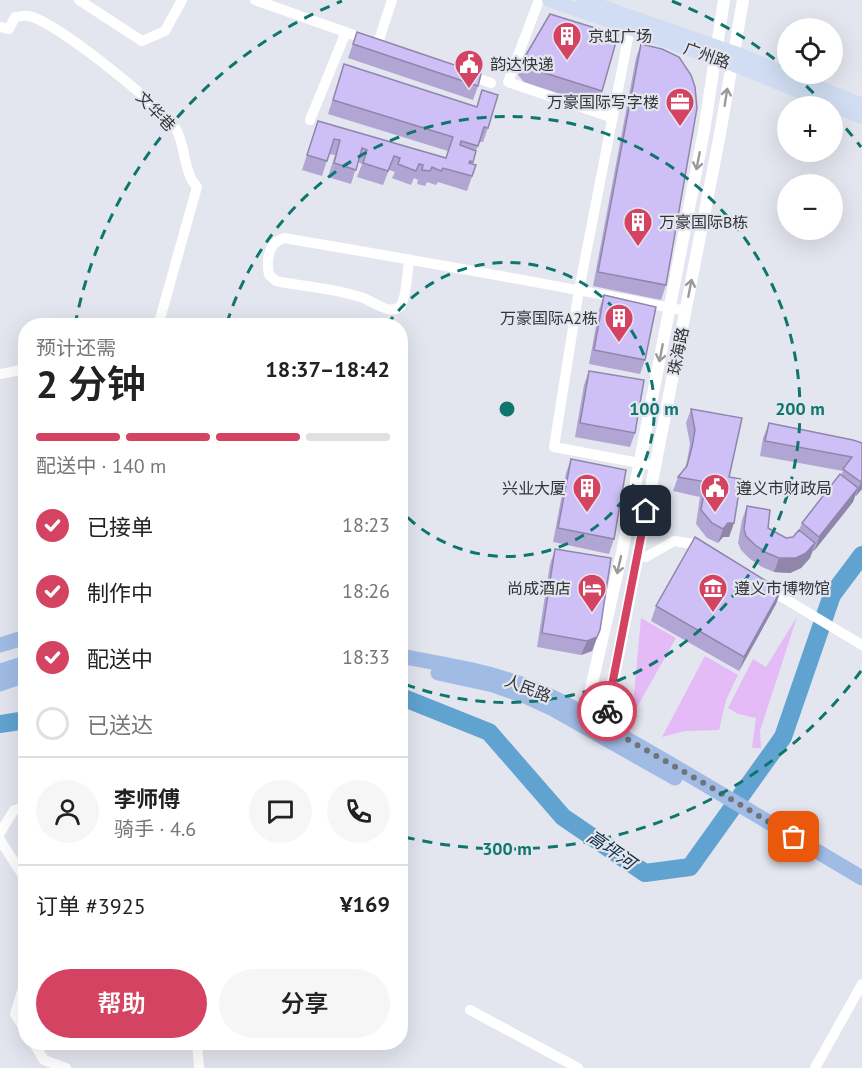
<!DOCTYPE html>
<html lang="zh">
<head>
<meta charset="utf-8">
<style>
	:root { --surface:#fff; --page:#f6f6f6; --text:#222; --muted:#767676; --line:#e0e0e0; --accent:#d44462 }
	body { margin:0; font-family:"PT Sans","Noto Sans SC",sans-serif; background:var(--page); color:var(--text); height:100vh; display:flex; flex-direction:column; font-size:22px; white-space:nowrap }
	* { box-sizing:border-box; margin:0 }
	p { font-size:20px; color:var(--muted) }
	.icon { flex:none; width:33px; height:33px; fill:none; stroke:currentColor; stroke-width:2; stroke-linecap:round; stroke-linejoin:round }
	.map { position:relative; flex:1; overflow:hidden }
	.sheet { position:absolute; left:18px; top:318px; width:390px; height:732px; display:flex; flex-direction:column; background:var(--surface); border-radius:24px; box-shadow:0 6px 24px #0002 }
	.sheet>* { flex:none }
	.buttons { position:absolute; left:777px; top:18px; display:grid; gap:12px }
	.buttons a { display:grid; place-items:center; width:66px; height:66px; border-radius:50%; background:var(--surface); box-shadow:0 6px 24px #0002; font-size:30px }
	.pin { position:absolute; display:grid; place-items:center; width:51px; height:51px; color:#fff; margin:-26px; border-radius:12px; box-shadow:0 3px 9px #0006 }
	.courier { position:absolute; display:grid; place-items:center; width:60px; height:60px; margin:-30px; border:4px solid #d44462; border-radius:50%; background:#fff; color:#222; box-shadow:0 2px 8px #0007 }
	.head em { font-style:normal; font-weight:600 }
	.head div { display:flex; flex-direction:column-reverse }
	.head { display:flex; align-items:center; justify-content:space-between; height:102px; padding:0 18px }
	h1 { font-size:39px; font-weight:600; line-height:45px }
	.bar { display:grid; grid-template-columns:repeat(4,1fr); gap:9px 6px; align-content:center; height:72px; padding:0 18px }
	.bar i { height:8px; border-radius:4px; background:var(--line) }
	.bar .current { background:var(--accent) }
	.bar p { grid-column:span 4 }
	.line { display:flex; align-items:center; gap:15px; padding:0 18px; border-top:2px solid var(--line) }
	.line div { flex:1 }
	.round { display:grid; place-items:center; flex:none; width:63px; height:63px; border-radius:32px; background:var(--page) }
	ol { padding:0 18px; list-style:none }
	li { display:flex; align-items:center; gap:18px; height:66px }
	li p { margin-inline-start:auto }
	li .icon { padding:6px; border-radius:50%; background:var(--accent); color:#fff; stroke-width:4 }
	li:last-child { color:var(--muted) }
	li i { width:33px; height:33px; border:3px solid var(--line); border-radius:50% }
	.cta { display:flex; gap:12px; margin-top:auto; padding:12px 18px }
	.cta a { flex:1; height:69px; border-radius:36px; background:var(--accent); color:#fff; font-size:24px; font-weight:600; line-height:69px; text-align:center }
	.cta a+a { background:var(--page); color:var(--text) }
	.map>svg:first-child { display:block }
	.green { fill:#e4bbf6 }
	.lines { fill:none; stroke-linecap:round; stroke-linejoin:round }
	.river { stroke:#61a3d0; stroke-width:18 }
	.minor { stroke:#fff; stroke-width:10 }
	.tertiary { stroke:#fff; stroke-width:12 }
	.secondary { stroke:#d0ddf2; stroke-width:14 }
	.primary { stroke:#a0bce5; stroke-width:15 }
	.wall { fill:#b1a5d4 }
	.shaded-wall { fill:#9086ac }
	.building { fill:#cec0f6; stroke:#9086ac; stroke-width:1.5 }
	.oneway { stroke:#9a9a9c }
	.done { stroke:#717378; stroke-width:6; stroke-dasharray:0 10.8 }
	.route { stroke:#d44462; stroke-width:8 }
	.ring { fill:none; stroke:#0f766e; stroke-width:3; stroke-dasharray:10 8 }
	.labels { text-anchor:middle; stroke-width:4.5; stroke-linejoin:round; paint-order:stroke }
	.poi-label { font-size:16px; fill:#343538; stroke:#e3e5ef; text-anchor:start }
	.street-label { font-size:16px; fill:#343538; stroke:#e3e5ef }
	.water-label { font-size:18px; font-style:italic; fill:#0f2d40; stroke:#e3e5ef }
	.centre { fill:#0f766e; stroke:#e3e5ef; stroke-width:3 }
	.ring-label { font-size:18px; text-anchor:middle; font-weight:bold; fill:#0f766e; stroke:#e3e5ef; stroke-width:4.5; stroke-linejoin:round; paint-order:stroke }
</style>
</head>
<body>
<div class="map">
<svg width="862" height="1068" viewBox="0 0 862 1068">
	<rect width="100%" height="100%" fill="#e3e5ef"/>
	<path class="green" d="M797,617l-37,114 1,17h-9l4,-30 -18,-4 -10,-6 25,-49 13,8z
		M641,618l35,20 -44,78z
		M705,656l33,19 -12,25 -7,30 -34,1 -23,6z"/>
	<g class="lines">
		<path class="river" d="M400,698h4l85,34 74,85 82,56 45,-6 93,-130 49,-142 30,-40
			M0,724l26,-4"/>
		<path class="minor" d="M79,0l63,41 23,-10 17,-31
			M255,0l113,40
			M539,0l-31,82 105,36
			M0,27l9,2 6,-12c4,0 9,-2 13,-1 25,3 137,93 149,115 7,14 7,31 13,45 1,4 5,8 7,11l-39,139
			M630,28l-51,262 -25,157 101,19
			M378,43l14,-43
			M468,75l23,8
			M310,120l36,-88
			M409,259c-1,9 -3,40 -8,46 -9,12 -27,-3 -38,-7 -27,-10 -59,-11 -87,-17l-7,-6c-2,-10 -2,-24 6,-32 1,-1 8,-5 9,-5 135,23 268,46 402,73
			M0,374l26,-5
			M638,556l8,1 28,-16 19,3 9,5
			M767,588l95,57
			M0,833l14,-23 12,-3
			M0,840l26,40
			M26,979l-11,35 11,17
			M470,1010l108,58
			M33,1042l11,18 22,8
			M197,1042l2,26
			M815,1068l47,-84"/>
		<path class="tertiary" d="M581,722l4,-8 37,-161 82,-422 20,-131
			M603,733l117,-599 23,-134"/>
		<path class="secondary" d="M549,0l183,64 130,53
			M583,0l152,53 127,52"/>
		<path class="primary" d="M0,645l26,-8
			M400,656c44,8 88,15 129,31 37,14 70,36 105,56 77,44 152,90 228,135
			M0,671l26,-8
			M438,673l55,12 34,12 26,12 122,69
			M0,684l26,-9"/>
	</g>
	<path class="wall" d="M357,32l121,54 -5,14 -125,-42z
		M641,44l25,241 -5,15 -68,-14 43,-228z
		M523,60l79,31 -5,15 -73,-24 -6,-7z
		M344,64l144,64 -5,14h-4l-3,9 -4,13 4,1 -9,26 -29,-9 -2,3 -9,-3 -2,4 -8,-2 1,-4 -4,-2 -3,7 -19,-7 3,-6 -6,-2 -6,15 -26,-8 5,-13 -4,-2 -7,22 -23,-7 7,-22 -6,-1 -7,22 -20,-6 16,-49 128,37 2,-7 -120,-37z
		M604,295l41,65 -5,14 -51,-10 10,-54z
		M589,371l46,62 -5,14 -55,-10 9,-52z
		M691,409l38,68 5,46 -5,14h-6l-5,6 -11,-5 -11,-14 4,-27 -27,-6 5,-14 7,-9 2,-7 3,-17 -4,-21z
		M769,423l93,20v46l-6,7 -1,-1 -2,7 -39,49h-1l-3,7 -9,10 -11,5 -16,-1 -12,-5 -12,-8 -9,-9 -3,-7 4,-23 5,-14 21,22 18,10 7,-1 6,-7 3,-7 39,-48 2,-4 -83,-15 3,-18z
		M571,459l43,80 -5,15 -56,-12 13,-69z
		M555,549l45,81 -8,21 -11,4 -44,-8 13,-83z
		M781,590l-5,14 -37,67 -88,-50 5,-15z"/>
	<path class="shaded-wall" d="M862,480v9l-6,7 5,-14z
		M858,488l-5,14 -39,49 5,-14z
		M728,523h6l-5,14h-6l-5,6 5,-14z
		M815,543l-5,15 -9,10 -11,5 -16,-1 5,-14z
		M781,590l-5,14 -37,67 5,-14z
		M600,630l-8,21 -11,4 6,-14z"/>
	<path class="building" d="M550,14l68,21 -16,56 -73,-23 -6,-8z
		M357,32l124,42 -3,12 -125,-42z
		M641,44l21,5 17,8 12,18 4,12 2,21 -31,177 -68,-13z
		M344,64l133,43 5,-17 16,5 -10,33 -4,-1 -6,19 -17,-5 -1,4 16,6 -3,11 -3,-1 -1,2 7,2 -4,11 -29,-8 -2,3 -9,-4 -2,4 -8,-1 1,-5 -4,-1 -3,7 -18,-7 2,-6 -6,-2 -6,15 -25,-8 4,-13 -5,-2 -6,22 -22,-7 6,-23 -6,-1 -7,22 -20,-6 11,-34 128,37 7,-21 -120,-37z
		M604,295l52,12 -11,53 -51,-10z
		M589,371l55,9 -9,53 -55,-10z
		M691,409l51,9 -13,59 12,2 -7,44h-6l-5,6 -11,-6 -11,-13 5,-28 -28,-5 9,-11 5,-19 3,-17z
		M769,423l84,17 9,3v37l-1,2 -18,-13 9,-12 -87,-16z
		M571,459l55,11 -12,69 -56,-11z
		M840,474l18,14 -39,49 -17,-14z
		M747,506l23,4 -2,18 18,10 7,-1 6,-7 16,13 -9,10 -10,5h-17l-12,-5 -12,-8 -9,-9 -2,-7z
		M695,537l86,53 -37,67 -88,-51z
		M555,549l56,9 -11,72 -3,7 -10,4 -45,-8z"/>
	<defs><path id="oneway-shaft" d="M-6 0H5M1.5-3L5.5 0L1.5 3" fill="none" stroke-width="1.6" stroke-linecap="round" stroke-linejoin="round" transform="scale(1.5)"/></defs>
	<g class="oneway">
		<use href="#oneway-shaft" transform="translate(726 97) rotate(-81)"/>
		<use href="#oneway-shaft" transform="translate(698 161) rotate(101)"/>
		<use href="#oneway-shaft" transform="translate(690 288) rotate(-79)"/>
		<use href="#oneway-shaft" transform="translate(661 353) rotate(101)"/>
		<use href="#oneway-shaft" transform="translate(619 565) rotate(103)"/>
	</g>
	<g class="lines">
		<path class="done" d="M607,711l-3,15 110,63 80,48"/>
		<path class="route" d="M607,711l39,-200"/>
	</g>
	<g class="ring">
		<path d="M387 325A147 147 0 1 1 401 511"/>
		<path d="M227 323A293 293 0 1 1 402 683"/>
		<path d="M861 671A440 440 0 0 1 401 836M75 325A440 440 0 0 1 342 1M672 1A440 440 0 0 1 787 69M793 74A440 440 0 0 1 826 106M834 115A440 440 0 0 1 861 147"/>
	</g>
	<defs>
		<g id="building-pin" transform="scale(1.5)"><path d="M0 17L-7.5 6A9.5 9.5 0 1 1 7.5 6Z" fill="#d44462" stroke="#e3e5ef"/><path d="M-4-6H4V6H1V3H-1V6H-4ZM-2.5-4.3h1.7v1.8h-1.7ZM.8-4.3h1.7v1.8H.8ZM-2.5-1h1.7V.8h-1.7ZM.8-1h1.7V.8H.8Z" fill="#fff"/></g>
		<g id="civic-pin" transform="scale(1.5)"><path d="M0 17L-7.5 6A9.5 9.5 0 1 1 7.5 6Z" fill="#d44462" stroke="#e3e5ef"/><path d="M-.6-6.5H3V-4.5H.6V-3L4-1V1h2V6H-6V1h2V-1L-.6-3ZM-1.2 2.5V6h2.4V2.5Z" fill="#fff"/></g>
		<g id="office-pin" transform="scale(1.5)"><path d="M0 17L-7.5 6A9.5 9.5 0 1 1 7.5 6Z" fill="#d44462" stroke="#e3e5ef"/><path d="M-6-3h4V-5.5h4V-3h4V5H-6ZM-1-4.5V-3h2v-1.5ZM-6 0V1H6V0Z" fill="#fff"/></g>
		<g id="hotel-pin" transform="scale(1.5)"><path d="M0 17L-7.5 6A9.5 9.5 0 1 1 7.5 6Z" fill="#d44462" stroke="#e3e5ef"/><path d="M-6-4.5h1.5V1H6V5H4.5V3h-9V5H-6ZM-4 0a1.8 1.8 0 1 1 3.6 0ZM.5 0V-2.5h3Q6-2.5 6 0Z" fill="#fff"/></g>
		<g id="museum-pin" transform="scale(1.5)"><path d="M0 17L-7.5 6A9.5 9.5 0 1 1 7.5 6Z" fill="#d44462" stroke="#e3e5ef"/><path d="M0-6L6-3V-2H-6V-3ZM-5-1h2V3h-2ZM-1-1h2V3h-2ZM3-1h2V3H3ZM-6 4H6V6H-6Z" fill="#fff"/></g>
	</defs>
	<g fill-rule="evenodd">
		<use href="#building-pin" x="567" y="36"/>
		<use href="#civic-pin" x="469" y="64"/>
		<use href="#office-pin" x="680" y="102"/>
		<use href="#building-pin" x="638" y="222"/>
		<use href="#building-pin" x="619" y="318"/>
		<use href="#building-pin" x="587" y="488"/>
		<use href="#civic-pin" x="715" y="488"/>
		<use href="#hotel-pin" x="592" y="588"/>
		<use href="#museum-pin" x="713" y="588"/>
	</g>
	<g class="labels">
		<g class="poi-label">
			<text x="588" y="42">京虹广场</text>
			<text x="490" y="70">韵达快递</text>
			<text x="659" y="108" text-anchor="end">万豪国际写字楼</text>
			<text x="659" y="228">万豪国际B栋</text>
			<text x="598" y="324" text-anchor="end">万豪国际A2栋</text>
			<text x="566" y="494" text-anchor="end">兴业大厦</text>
			<text x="736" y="494">遵义市财政局</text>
			<text x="571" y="594" text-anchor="end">尚成酒店</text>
			<text x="734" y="594">遵义市博物馆</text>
		</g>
		<g class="street-label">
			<text transform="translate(707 55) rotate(20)" y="6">广州路</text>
			<text transform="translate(156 111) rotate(46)" y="6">文华巷</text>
			<text transform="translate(678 351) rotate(-79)" y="6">珠海路</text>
			<text transform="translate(528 688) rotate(21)" y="6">人民路</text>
		</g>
		<g class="water-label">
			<text transform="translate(611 850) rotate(35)" y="6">高坪河</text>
		</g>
	</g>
	<circle cx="507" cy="409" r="9" class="centre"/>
	<g class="ring-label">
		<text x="654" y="415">100 m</text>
		<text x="800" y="415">200 m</text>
		<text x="507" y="855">300 m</text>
	</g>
</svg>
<div class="buttons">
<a><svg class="icon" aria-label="locate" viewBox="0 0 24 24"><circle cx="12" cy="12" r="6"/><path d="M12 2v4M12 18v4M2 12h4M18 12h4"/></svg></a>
<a>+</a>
<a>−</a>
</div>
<div class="pin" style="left:794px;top:837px;background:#ea580c"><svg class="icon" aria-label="bag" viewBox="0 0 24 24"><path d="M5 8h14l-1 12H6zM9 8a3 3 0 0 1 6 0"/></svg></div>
<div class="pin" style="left:646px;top:511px;background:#1f2937"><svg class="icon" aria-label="home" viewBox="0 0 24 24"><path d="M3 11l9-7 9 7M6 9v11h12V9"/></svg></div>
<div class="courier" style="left:607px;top:711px"><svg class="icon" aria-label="bike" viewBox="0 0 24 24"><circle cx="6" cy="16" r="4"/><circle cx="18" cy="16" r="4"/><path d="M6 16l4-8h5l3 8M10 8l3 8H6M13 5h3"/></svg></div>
<section class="sheet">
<div class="head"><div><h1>2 分钟</h1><p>预计还需</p></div><em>18:37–18:42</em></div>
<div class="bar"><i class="current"></i><i class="current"></i><i class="current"></i><i></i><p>配送中 · 140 m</p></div>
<ol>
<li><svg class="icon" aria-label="check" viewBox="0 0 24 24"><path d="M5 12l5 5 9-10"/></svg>已接单<p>18:23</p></li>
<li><svg class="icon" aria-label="check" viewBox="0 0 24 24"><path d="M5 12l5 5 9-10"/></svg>制作中<p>18:26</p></li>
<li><svg class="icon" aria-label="check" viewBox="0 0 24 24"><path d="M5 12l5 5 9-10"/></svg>配送中<p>18:33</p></li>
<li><i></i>已送达</li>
</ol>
<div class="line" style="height:108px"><a class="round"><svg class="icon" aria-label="person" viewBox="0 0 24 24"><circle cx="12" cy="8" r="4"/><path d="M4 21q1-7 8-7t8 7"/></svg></a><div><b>李师傅</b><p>骑手 · 4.6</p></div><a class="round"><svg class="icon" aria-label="chat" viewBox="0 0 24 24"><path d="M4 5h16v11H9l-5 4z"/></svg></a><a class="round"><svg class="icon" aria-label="phone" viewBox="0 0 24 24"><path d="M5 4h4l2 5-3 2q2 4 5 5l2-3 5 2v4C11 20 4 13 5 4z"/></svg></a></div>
<div class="line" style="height:78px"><div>订单 #3925</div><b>¥169</b></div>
<div class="cta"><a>帮助</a><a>分享</a></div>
</section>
</div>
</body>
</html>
